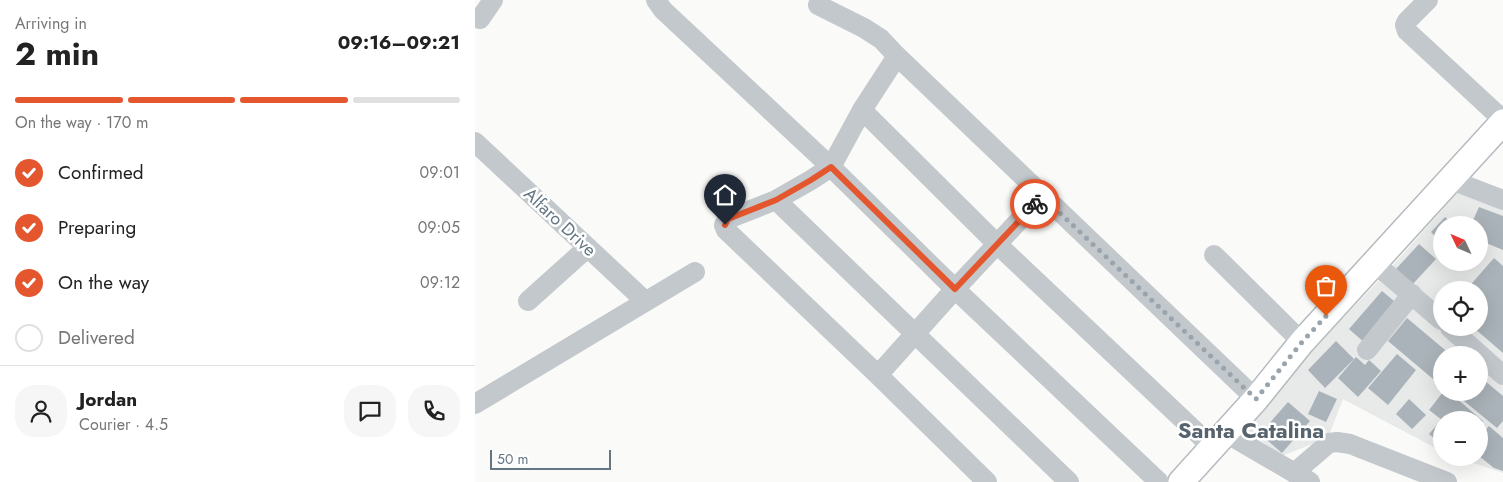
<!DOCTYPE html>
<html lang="en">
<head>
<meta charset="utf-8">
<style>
	:root { --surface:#fff; --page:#f6f6f6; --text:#222; --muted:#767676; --line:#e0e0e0; --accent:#e4572e }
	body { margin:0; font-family:Jost,sans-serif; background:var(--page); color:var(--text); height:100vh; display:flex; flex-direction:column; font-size:19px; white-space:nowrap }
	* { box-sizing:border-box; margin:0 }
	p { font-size:16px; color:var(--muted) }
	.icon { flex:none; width:28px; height:28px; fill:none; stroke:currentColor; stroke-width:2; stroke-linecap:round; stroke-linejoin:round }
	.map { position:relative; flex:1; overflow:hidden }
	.details { display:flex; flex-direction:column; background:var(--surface); width:475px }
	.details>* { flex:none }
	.needle { width:32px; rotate:314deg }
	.buttons { position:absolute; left:958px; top:216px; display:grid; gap:10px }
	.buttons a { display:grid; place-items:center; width:55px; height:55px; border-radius:50%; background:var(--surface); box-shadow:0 5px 20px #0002; font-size:25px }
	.scale { position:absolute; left:15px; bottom:12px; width:121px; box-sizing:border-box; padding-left:5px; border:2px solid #657683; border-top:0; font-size:14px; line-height:18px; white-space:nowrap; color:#657683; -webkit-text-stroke:4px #fff; paint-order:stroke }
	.pin { position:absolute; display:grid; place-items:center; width:42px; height:42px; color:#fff; margin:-51px -21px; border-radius:50% 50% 50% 0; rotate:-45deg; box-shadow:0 0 5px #0007 }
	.pin .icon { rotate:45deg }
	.courier { position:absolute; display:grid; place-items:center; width:50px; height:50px; margin:-25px; border:4px solid #e4572e; border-radius:50%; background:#fff; color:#222; box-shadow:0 1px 6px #0007 }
	.headline em { font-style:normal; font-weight:700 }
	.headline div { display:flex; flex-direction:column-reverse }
	.headline { display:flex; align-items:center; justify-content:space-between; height:85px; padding:0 15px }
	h1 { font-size:32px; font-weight:700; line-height:38px }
	.bar { display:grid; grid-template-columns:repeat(4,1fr); gap:8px 5px; align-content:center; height:60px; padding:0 15px }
	.bar i { height:6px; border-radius:4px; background:var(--line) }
	.bar .current { background:var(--accent) }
	.bar p { grid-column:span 4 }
	.line { display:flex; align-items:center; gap:12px; padding:0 15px; border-top:1px solid var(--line) }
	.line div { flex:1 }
	.round { display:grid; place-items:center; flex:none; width:52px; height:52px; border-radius:20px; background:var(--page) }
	ol { padding:0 15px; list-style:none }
	li { display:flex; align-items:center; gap:15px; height:55px }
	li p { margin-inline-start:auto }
	li .icon { padding:5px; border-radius:50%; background:var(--accent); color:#fff; stroke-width:4 }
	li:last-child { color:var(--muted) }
	li i { width:28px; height:28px; border:2px solid var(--line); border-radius:50% }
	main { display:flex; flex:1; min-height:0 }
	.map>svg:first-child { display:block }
	.built { fill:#e8e9e9; fill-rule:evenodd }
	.building { fill:#aab3b9 }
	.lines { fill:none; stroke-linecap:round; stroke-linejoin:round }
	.major-casing { stroke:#b5babe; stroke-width:28 }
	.minor { stroke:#c3c8cc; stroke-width:20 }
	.major { stroke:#fff; stroke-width:25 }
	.done { stroke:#99a4ac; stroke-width:5; stroke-dasharray:0 9 }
	.route { stroke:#e4572e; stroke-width:6 }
	.labels { text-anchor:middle; stroke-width:5; stroke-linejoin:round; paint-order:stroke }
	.street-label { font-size:18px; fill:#657683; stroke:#fff }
	.district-label { font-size:22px; font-weight:bold; fill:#57646e; stroke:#fff }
</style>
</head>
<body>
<main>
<section class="details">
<div class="headline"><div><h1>2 min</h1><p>Arriving in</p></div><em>09:16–09:21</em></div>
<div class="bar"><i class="current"></i><i class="current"></i><i class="current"></i><i></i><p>On the way · 170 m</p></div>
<ol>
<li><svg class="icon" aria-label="check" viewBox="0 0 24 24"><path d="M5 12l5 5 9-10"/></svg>Confirmed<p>09:01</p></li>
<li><svg class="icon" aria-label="check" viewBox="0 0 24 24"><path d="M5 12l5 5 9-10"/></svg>Preparing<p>09:05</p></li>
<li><svg class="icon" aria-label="check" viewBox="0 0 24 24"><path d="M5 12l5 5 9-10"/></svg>On the way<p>09:12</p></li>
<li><i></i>Delivered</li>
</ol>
<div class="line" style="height:90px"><a class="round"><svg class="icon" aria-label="person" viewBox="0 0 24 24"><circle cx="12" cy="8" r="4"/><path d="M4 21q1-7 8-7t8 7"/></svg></a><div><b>Jordan</b><p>Courier · 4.5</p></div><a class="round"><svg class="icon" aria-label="chat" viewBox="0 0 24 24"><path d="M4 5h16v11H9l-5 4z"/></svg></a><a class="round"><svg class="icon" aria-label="phone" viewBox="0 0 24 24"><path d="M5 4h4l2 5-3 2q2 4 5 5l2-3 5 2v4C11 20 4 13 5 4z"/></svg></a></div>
</section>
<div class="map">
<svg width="1028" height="482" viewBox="0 0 1028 482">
	<rect width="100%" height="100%" fill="#fafaf8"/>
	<path class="built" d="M982,193l46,17v263l-44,-15h20v-38h-38v31l-98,-52 -15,39 -46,18 -42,-30 146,-153zM966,225h38v37h-38zM966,290h38v38h-38zM966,355h38v37h-38z"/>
	<path class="building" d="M1004,207l24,9v34l-24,-10v-15h-8z
		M970,217l8,8h-12v17l-10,-10z
		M944,244l17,15 -24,26 -16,-16z
		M1019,258l9,8v87l-29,-25h5v-38h-13z
		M907,291l18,15 -34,38 -17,-15z
		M932,318l44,37h-10v13l-8,11 -45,-38z
		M861,341l18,18 -29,29 -17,-18z
		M922,354l19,16 -28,35 -20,-17z
		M881,357l9,8 4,-5 12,11 -23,26 -20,-19z
		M1004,376l24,20v25l-6,7 -44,-36h26z
		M844,391l18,8 -11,23 -18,-8z
		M968,392h6l34,29 -4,5v-6h-37l-13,-10z
		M934,399l17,16 -14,14 -16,-15z
		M813,402l22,19 -28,32 -22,-19z
		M966,420v24l-12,-10z
		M1014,426l14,12v33l-9,-3 -15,-12v-18z"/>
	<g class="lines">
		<g class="major-casing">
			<path id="major" d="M706,482l75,-83 46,-57 201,-220"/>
		</g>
		<path class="minor" d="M181,0l7,10 168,157 124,122 204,193
			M953,0l-21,21 -2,4 2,6 96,89
			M343,5l46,23 17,11 16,17 359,343
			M5,19l13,-19
			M422,56l-35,54 -31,57 -20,13 -35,20 -48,19 -4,6 2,5 152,145 109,107
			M387,110l135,134 215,203
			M0,142l170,159
			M976,180l52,20
			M301,200l293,282
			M739,255l88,87
			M898,264l13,9 55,47
			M53,301l59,-53
			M975,328l53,47
			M892,350l45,-56
			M403,375l77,-86 87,-93
			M0,404l220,-132
			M751,433l84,49
			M819,473l35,-30 8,-1 13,2 97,38"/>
		<use href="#major" class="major"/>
	</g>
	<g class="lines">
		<path class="done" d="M560,204l7,-8 214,203 46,-57 24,-26"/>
		<path class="route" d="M250,225l3,-6 48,-19 35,-20 20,-13 124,122 80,-85"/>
	</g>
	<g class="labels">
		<g class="street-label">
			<text transform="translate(85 222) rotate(43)" y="6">Alfaro Drive</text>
		</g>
		<g class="district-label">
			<text x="776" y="438">Santa Catalina</text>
		</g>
	</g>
</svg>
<div class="buttons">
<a><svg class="needle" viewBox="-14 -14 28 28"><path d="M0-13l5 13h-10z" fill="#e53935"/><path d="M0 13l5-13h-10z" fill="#767676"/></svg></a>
<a><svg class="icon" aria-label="locate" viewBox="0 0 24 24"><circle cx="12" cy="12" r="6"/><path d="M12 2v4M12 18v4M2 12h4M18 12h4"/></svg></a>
<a>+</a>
<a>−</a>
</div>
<div class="scale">50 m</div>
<div class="pin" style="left:851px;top:316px;background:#ea580c"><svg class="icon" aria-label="bag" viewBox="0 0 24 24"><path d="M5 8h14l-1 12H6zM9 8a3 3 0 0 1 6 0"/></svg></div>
<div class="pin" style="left:250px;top:225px;background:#1f2937"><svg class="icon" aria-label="home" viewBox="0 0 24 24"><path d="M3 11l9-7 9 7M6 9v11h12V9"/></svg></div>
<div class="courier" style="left:560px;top:204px"><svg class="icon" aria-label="bike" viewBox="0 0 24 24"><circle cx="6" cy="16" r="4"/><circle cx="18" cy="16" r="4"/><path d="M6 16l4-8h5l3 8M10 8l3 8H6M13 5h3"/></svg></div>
</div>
</main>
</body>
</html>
